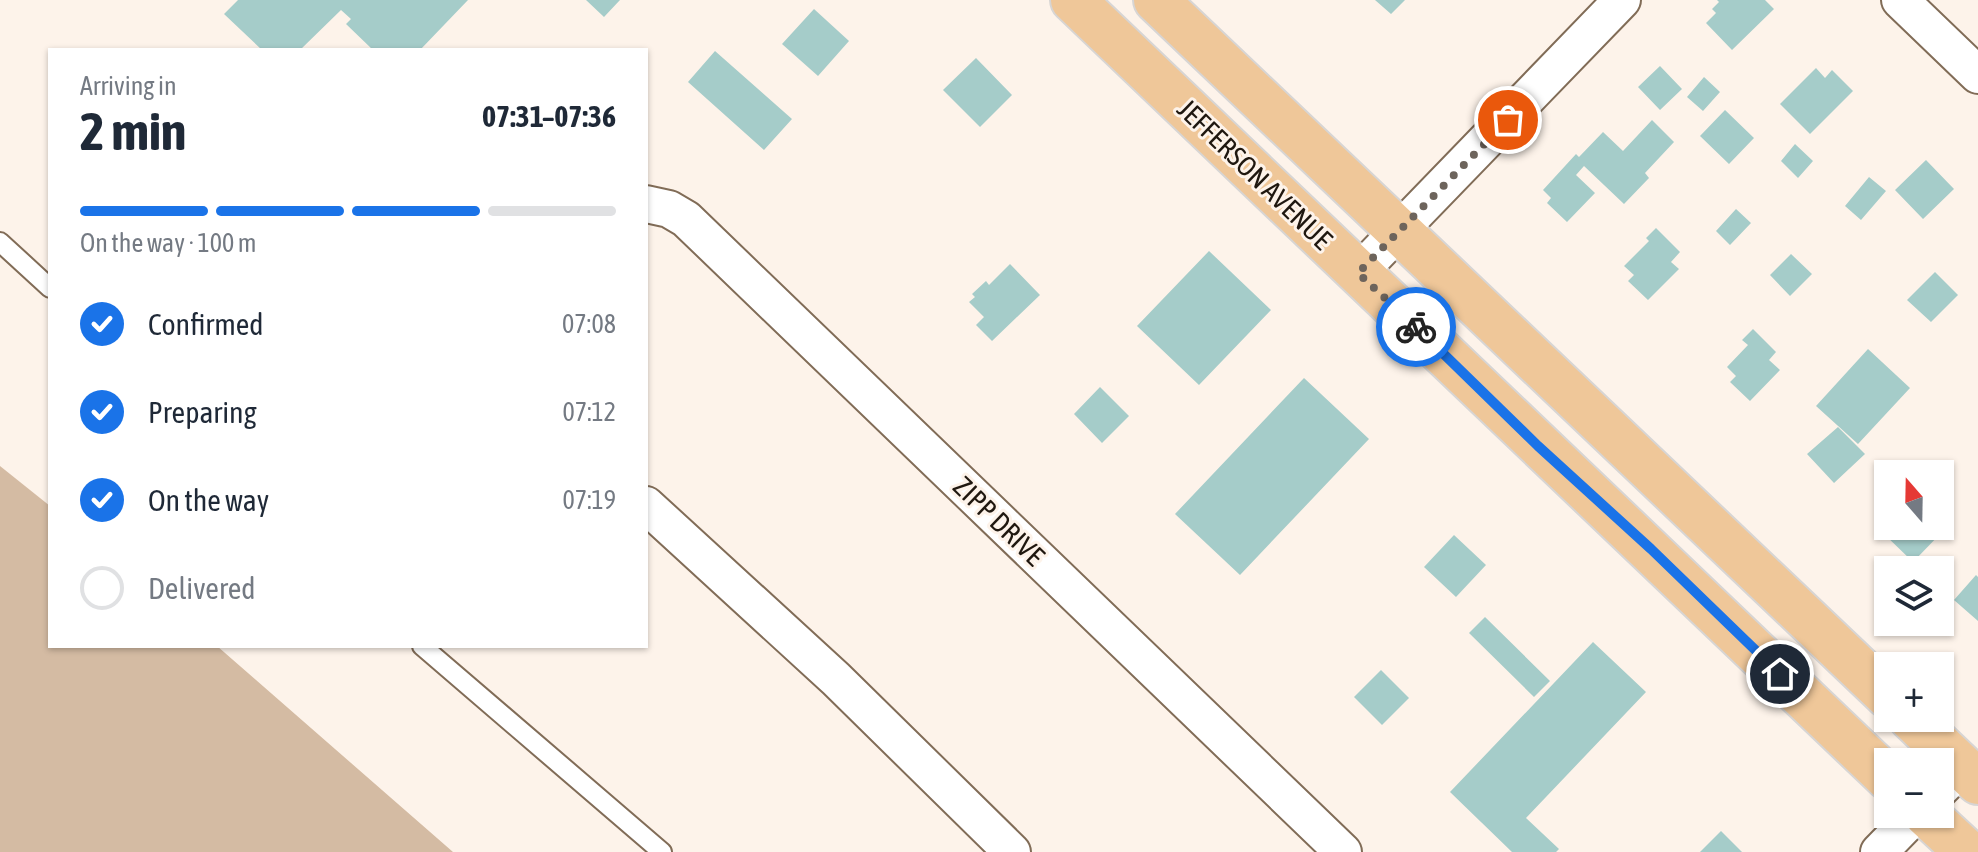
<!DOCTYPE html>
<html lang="en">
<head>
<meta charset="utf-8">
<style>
	:root { --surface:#fff; --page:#f2f2f3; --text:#1f2937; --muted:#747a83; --line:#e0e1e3; --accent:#1a73e8 }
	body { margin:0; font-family:"Asap Condensed",sans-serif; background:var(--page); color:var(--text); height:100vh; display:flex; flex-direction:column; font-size:30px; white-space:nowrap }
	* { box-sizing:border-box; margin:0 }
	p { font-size:26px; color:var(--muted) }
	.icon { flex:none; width:44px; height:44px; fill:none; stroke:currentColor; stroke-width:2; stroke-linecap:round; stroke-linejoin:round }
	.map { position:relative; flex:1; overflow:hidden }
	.side { position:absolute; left:48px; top:48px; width:600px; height:600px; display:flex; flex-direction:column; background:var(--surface); border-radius:0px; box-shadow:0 2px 6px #0004 }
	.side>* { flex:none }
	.needle { width:52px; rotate:340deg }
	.controls { position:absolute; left:1874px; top:460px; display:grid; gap:16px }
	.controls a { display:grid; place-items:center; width:80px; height:80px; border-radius:0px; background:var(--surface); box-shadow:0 2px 6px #0004; font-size:40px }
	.pin { position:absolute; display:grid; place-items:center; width:68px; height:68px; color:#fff; margin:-34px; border:4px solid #fff; border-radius:50%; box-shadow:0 2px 8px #0007 }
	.courier { position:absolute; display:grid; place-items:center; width:80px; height:80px; margin:-40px; border:6px solid #1a73e8; border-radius:50%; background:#fff; color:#222; box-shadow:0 2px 10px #0007 }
	.headline em { font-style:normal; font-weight:700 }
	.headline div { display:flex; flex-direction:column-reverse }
	.headline { display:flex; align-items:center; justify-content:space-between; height:136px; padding:0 32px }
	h1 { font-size:52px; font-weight:700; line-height:60px }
	.bar { display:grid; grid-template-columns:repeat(4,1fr); gap:12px 8px; align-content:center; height:96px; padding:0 32px }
	.bar i { height:10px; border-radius:6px; background:var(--line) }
	.bar .on { background:var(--accent) }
	.bar p { grid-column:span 4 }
	ol { padding:0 32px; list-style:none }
	li { display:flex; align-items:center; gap:24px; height:88px }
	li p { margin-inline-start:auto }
	li .icon { padding:8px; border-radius:50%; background:var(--accent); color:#fff; stroke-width:4 }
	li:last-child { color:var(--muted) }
	li i { width:44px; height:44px; border:4px solid var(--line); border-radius:50% }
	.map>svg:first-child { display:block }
	.forest { fill:#d4bba3 }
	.building { fill:#a5ccc9 }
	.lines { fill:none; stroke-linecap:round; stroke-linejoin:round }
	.service-casing { stroke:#816c57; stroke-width:22 }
	.minor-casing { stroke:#816c57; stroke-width:40 }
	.primary-casing { stroke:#d7d5d4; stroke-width:48 }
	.service { stroke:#fff; stroke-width:18 }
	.minor { stroke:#fff; stroke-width:36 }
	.primary { stroke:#efc799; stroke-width:44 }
	.done { stroke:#6d645c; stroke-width:8; stroke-dasharray:0 14.4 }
	.route { stroke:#1a73e8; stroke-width:10 }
	.labels { text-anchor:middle; stroke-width:6; stroke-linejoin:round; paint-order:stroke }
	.street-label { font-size:28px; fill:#1f170f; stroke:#fdf3ea }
</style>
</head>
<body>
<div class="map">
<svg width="1978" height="852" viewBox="0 0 1978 852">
	<rect width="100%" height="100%" fill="#fdf3ea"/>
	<path class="forest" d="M0,466l50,40v140h167l236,206h-453z"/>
	<path class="building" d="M238,0h230l-48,50h-47l-27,-26 5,-5 -10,-9 -41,40h-38l-38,-36z
		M586,0h34l-16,17z
		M1375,0h30l-14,14z
		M1717,0h48l9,9 -42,41 -26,-27 10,-10 -4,-4 7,-7z
		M814,9l35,32 -31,35 -36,-32z
		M715,51l77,68 -28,31 -76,-68z
		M976,58l36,37 -32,32 -37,-37z
		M1660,66l22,23 -22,21 -22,-23z
		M1816,68l9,10 7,-8 21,21 -43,43 -30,-30z
		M1704,77l16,15 -17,19 -16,-14z
		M1725,110l29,28 -25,26 -29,-28z
		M1652,120l22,22 -29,31 4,5 -25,26 -40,-38 -8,9 19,18 -28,29 -20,-19 4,-5 -8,-8 33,-36 3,3 24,-25 20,19z
		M1795,144l18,17 -15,17 -17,-17z
		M1926,160l28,29 -31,30 -28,-29z
		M1869,177l17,14 -25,29 -16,-14z
		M1736,209l15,14 -21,22 -14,-14z
		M1656,228l24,24 -9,10 8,7 -31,31 -20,-19 6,-6 -10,-9 25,-25 -3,-3z
		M1209,251l62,59 -72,75 -62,-59z
		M1791,254l21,20 -22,22 -20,-21z
		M1010,264l30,31 -48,46 -16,-16 8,-8 -15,-15 6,-5 -3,-3 14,-13 3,4z
		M1935,272l23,23 -27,27 -24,-22z
		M1753,329l23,23 -7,8 11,10 -30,31 -20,-19 6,-6 -9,-9 21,-22 -6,-5z
		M1868,349l42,39 -52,56 -42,-38z
		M1304,378l65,61 -129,136 -65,-61z
		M1100,387l29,29 -27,27 -28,-29z
		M1838,427l27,27 -31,29 -27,-29z
		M1891,526h49l4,4 -31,32 -30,-29z
		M1454,535l32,30 -30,32 -32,-30z
		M1976,575l2,2v44l-24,-21z
		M1485,617l65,64 -16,16 -65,-64z
		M1593,642l53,50 -120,126 33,31 -3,3h-44l-62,-60z
		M1381,670l28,28 -27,27 -28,-28z
		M1721,831l21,21h-42z"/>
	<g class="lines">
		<g class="service-casing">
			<path id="service" d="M0,242l50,46
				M422,646l240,206"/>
		</g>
		<g class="minor-casing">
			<path id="minor" d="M1900,0l78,75
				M646,204l23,5 17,10 657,633
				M1358,273l264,-273
				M646,505l190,174 176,173
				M1940,789l22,-22
				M1879,852l37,-38"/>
		</g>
		<g class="primary-casing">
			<path id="primary" d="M1073,0l815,778
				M1156,0l732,696
				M1911,718l67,64
				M1926,814l41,38"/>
		</g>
		<use href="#service" class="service"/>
		<use href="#minor" class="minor"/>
		<use href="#primary" class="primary"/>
	</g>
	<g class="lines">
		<path class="done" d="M1416,327l-58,-54 150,-153"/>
		<path class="route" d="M1416,327l122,119 113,103 129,125"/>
	</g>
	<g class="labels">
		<g class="street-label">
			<text transform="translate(1255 174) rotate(44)" y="10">JEFFERSON AVENUE</text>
			<text transform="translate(999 521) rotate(44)" y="10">ZIPP DRIVE</text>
		</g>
	</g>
</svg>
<div class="controls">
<a><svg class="needle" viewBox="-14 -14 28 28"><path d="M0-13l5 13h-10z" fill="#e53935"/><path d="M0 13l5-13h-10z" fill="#747a83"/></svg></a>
<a><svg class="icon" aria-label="layers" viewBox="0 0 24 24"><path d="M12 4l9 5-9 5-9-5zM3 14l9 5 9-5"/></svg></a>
<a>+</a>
<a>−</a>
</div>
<div class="pin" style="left:1508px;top:120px;background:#ea580c"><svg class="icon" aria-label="bag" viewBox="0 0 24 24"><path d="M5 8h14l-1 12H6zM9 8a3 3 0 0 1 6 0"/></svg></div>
<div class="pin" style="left:1780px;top:674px;background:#1f2937"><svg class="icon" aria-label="home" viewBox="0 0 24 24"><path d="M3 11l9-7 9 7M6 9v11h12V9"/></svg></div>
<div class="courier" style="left:1416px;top:327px"><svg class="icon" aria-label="bike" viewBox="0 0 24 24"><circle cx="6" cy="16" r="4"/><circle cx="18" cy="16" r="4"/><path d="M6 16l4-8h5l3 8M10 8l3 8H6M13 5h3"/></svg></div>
<section class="side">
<div class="headline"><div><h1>2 min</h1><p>Arriving in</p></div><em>07:31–07:36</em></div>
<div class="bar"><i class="on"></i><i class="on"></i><i class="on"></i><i></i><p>On the way · 100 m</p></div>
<ol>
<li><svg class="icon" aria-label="check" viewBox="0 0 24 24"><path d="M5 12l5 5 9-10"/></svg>Confirmed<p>07:08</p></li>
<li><svg class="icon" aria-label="check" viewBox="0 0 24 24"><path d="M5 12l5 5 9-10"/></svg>Preparing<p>07:12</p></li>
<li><svg class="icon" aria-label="check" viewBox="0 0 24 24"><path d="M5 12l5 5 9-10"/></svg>On the way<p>07:19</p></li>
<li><i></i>Delivered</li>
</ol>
</section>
</div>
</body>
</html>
